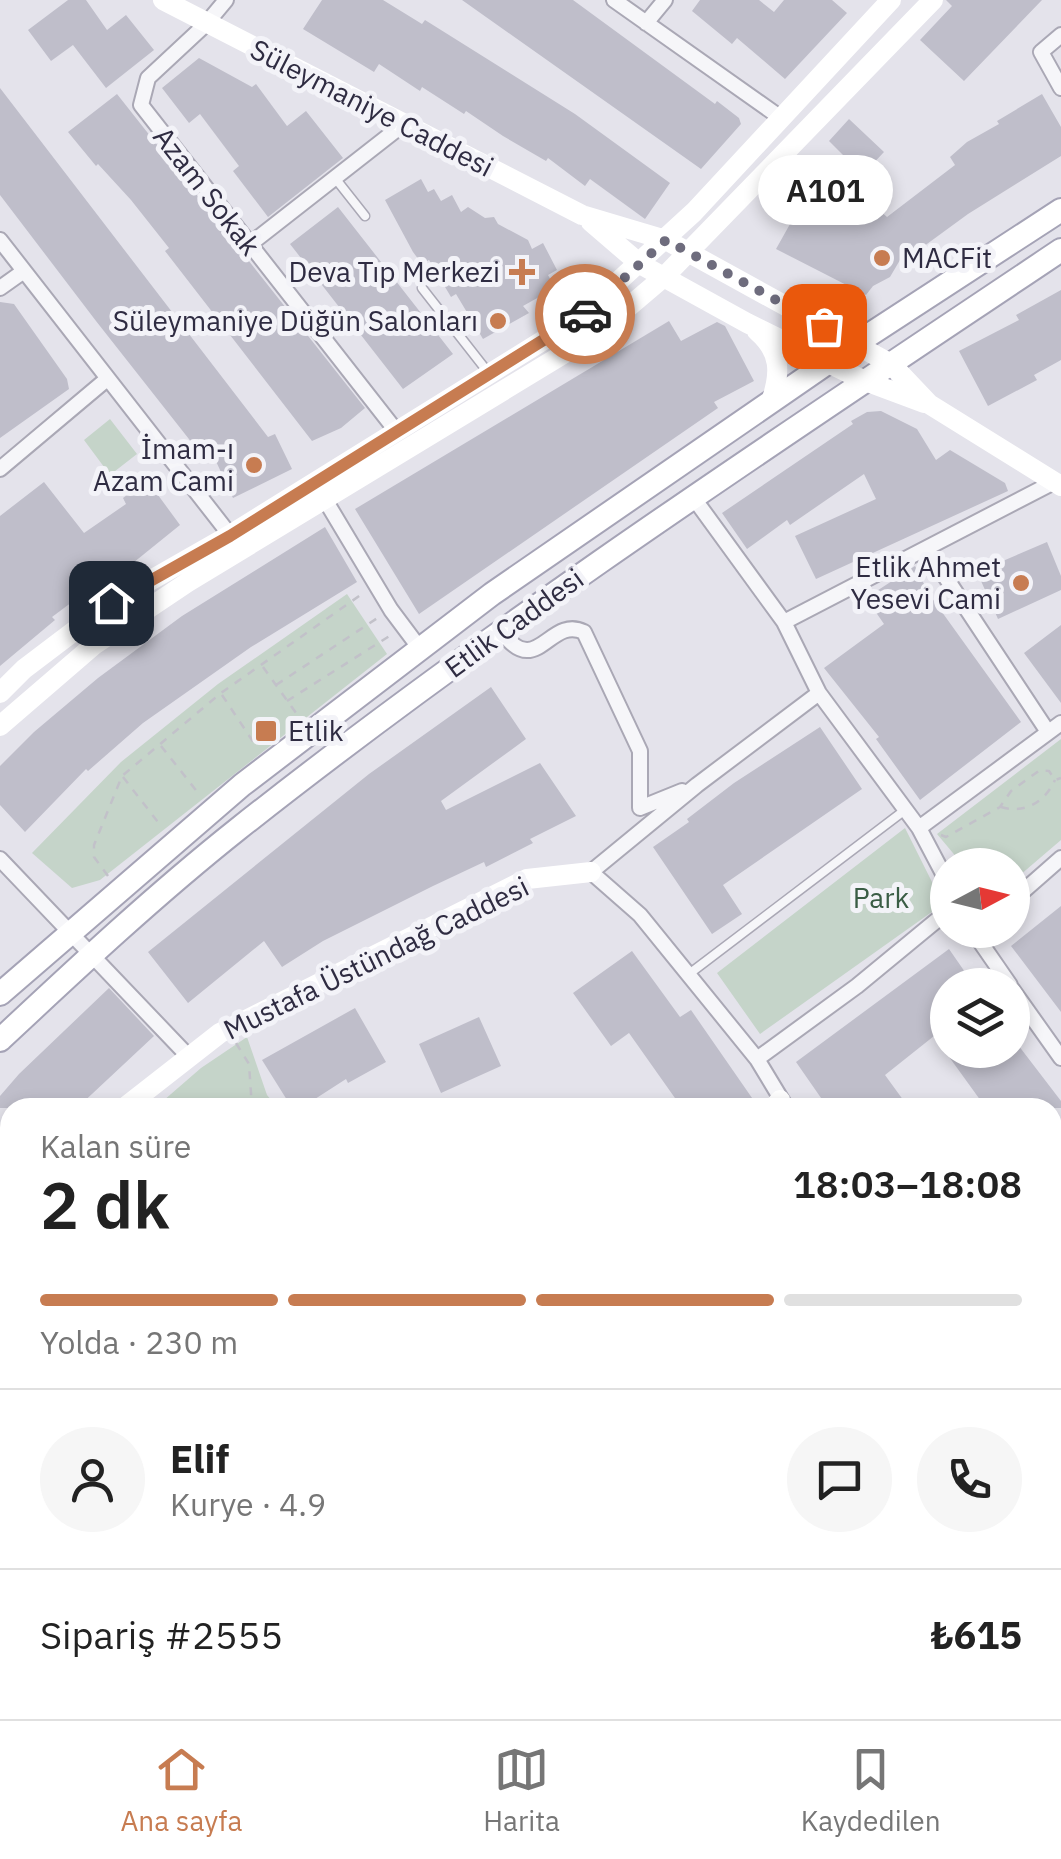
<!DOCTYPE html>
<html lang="tr">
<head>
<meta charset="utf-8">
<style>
	:root { --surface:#fff; --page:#f6f6f6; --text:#222; --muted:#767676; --line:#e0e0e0; --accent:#c77c51 }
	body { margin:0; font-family:"IBM Plex Sans",sans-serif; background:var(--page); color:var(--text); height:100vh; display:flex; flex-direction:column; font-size:38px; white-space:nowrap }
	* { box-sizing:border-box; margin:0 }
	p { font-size:32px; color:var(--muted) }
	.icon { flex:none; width:55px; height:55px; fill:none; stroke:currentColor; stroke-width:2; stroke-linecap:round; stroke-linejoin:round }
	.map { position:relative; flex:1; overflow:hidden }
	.panel { position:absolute; left:0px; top:1098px; width:1062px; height:622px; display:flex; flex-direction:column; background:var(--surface); border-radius:30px 30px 0 0; box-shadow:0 5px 15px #0003 }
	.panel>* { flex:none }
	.needle { width:65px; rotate:83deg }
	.controls { position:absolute; left:930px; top:848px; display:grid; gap:20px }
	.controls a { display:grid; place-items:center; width:100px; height:100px; border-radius:50%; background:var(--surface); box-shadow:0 5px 15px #0003; font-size:50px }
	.pin { position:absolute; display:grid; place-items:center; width:85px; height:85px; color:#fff; margin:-42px; border-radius:20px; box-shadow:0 5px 15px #0006 }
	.courier { position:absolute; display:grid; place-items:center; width:100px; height:100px; margin:-50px; border:8px solid #c77c51; border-radius:50%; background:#fff; color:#222; box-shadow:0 2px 12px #0007 }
	.bubble { position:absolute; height:70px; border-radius:35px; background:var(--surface); box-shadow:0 5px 15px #0003; font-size:32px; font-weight:600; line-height:70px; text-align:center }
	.headline em { font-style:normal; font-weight:600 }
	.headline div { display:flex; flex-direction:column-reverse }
	.headline { display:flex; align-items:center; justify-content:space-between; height:170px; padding:0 40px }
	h1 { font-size:65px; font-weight:600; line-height:75px }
	.bar { display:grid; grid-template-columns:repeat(4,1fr); gap:15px 10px; align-content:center; height:120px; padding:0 40px }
	.bar i { height:12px; border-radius:8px; background:var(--line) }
	.bar .current { background:var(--accent) }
	.bar p { grid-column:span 4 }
	.line { display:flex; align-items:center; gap:25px; padding:0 40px; border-top:2px solid var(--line) }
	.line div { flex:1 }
	.round { display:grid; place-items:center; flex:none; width:105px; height:105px; border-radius:52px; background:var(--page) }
	.tab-bar { display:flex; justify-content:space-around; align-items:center; height:140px; border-top:2px solid var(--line); background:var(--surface); font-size:28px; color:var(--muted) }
	.tab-bar a { display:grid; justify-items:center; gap:5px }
	.tab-bar .current { color:var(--accent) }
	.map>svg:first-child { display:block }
	.green { fill:#c5d4c9 }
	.building { fill:#bfbeca }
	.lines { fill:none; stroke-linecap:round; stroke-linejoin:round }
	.lane-casing { stroke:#aaa8b5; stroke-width:11 }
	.street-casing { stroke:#aaa8b5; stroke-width:18 }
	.primary-casing { stroke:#a5a3b6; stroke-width:26 }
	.path { stroke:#c2c1c9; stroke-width:2.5; stroke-dasharray:8 8; stroke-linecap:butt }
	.lane { stroke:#f6f6f9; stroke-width:8 }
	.street { stroke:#f6f6f9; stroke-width:14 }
	.secondary { stroke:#fff; stroke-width:20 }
	.primary { stroke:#fff; stroke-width:22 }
	.done { stroke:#6e6c7d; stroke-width:10; stroke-dasharray:0 18 }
	.route { stroke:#c77c51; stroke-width:12 }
	.poi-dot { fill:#c77c51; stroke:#f3f3f8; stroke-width:4 }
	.labels { text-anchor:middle; stroke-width:10; stroke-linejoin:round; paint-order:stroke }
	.street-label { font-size:28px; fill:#2f2c42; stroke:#f3f3f8 }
	.poi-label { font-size:28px; fill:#2f2c42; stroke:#f3f3f8; text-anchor:end }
	.park-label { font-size:28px; fill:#3a5d45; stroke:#f3f3f8 }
</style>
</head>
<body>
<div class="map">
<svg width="1061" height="1719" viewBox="0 0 1061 1719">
	<rect width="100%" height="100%" fill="#e4e3eb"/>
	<path class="green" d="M110,419l27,35 -27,21 -26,-35z
		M347,594l40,60 -287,226 -28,8 -40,-35 89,-91 97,-78z
		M1061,739v101l-48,41 -1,-16h-49l-26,-31z
		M905,828l38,76 -183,130 -43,-61z
		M247,1037l20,58 10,12h-121l45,-39z"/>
	<path class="building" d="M68,0h18l21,30 19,-15 28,35 -48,38 -33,-43 -22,16 -23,-31z
		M322,0h61l39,24 3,-4 150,94 95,69 -25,36 -55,-40 -5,7 -37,-28 -2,3 -43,-25 -37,-25 -2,3 -42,-27 -2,4 -41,-27 -5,8 -71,-43z
		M462,0h111l142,104 2,-3 22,17 2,6 -40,45z
		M700,0h59l15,12 10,-12h48l15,13 -62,66 -48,-41 -5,6 -40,-33z
		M946,0h96l-78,81 -44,-41 32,-34z
		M199,58l53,29 4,-3 31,42 19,-15 37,47 -75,59 -35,-46 6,-5 -39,-52 -11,9 -27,-35z
		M0,88l268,349 7,-3 17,35 -59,29 -19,-41 -7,5 -111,-141 -96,-126z
		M117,94l248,314 -24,20 -29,13 -147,-190 4,-3 -38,-48 -33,-36 -2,2 -28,-34z
		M1042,94l19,33v29l-93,58 -52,38 -6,-9 -20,34 -17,9 -7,9 -90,-46 32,-57 14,-15 27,-16 -20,-20 20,-22 35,33 -32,34 35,31 68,-52 -5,-8 17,-15 32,-18 -2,-3z
		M421,179l7,13 6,-3 7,12 11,-6 9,17 7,-5 17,11 9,-1 4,7 30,16 4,9 11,-6 14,27 -9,5 7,13 -32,18 6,7 -46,26 -27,-45 -5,3 -22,-37 -7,4 -9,-12 -28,-52z
		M338,207l115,147 -50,35 -113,-145z
		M1061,290v70l-27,15 3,5 -49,26 -29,-55 60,-31 -3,-5z
		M0,302l14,2 53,75 2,10 -69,49z
		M669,321l12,20 36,-19 8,4 29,55 -40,21 4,6 -299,206 -64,-105z
		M881,411l36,18 19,31 14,-10 55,33 3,8 -192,88 -21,-43 81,-37 -12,-25 -74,51 -3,-5 -40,29 -25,-36 131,-89 -2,-3 16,-9z
		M147,480l33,45 -52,42 -4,-4 -72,54 3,3 -55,46v-150l44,-34 40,51 42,-29 -3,-6z
		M325,527l32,55 -106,65 -108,76 -55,48 -2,-2 -61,63 -25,-27v-39l34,-34 64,-54 84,-62z
		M1047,542l14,34v14l-63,29 -21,-47z
		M915,566l14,28 92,128 -101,78 -44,-61 3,-2 -55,-69 60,-44 -18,-26z
		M1061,625v78l-37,-50z
		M491,687l35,52 -85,62 5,9 94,-47 36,53 -46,23 3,4 -47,24 -2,-5 -51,24 -110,55 -41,26 -18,-26 -76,62 -40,-51 221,-178z
		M820,727l42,62 -139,96 19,29 -30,20 -59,-87 36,-25 -2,-3 47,-36z
		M1061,906v106l-50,-66z
		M949,949l25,36h-26v65h64v-13l49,64v7h-75l-52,-72 -49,39 24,33h-81l-32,-46z
		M632,951l48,66 11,-7 68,98h-77l-53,-75 -18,13 -38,-53z
		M109,988l45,48 -77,72h-77v-12l19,-22z
		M355,1008l31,54 -38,21 -2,-4 -45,29h-9l-30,-48z
		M479,1017l22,49 -60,27 -22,-49z"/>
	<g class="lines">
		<g class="lane-casing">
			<path id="lane" d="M335,178l30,38
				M422,288l65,83
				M689,974l216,-164"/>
		</g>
		<g class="street-casing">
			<path id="street" d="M226,0l-20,24 -58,54 -7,27 256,327
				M614,0l167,118
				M646,23l19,-23
				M1061,35l-20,17 20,36
				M0,240l230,295
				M249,245l156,-122
				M0,288l24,-17
				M0,469l107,-90
				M693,497l91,125 35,71 100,135 29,55
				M324,498l67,112 30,40
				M927,549l121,183
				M784,622l270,-140
				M501,631c36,50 48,-16 83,1l56,119v57l42,-17
				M919,828l142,-105
				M0,859l189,198
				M1012,901l49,-43
				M972,930l38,55
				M1012,989l49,69
				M757,1059l100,-73 91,-75
				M786,1107l-29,-48 -117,-144 -49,-43 106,-87 122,-92
				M1052,1278l9,-6
				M1052,1424l9,10
				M0,1530l10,-2
				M391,1710l2,9"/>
		</g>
		<g class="primary-casing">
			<path id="primary" d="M0,994l242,-209 250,-191 354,-244 215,-140
				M0,1040c77,-72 155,-145 238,-211 263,-208 544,-392 823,-579"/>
		</g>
		<path class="path" d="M263,667l36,50
			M276,685l103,-68
			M222,695l34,51
			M287,701l104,-66
			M161,746l38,48
			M123,777l38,49
			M1001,807c24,7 44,-5 54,-27
			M941,835l5,2 54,-30 11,-16 29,-21 9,1 6,9 6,-2
			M108,876l-14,-19v-12l28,-69 99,-83 141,-99
			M236,1043l13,21 3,44
			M204,1108l6,-5 3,5"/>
		<use href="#lane" class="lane"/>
		<use href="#street" class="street"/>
		<path class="secondary" d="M163,0l419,215 84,25 225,124 38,40 132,82
			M591,222l49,42 107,59 118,58 59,22
			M757,331c24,21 24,41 14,71
			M0,693l24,-24 87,-66 119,-68 346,-215 118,-108 197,-212
			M0,726l94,-81 94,-63 410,-249 67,-57 268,-276
			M124,1108l96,-75 307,-154 64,-7
			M773,1108l7,-8
			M0,1222l10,-11
			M1052,1694l9,5
			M646,1710l2,9
			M59,1719l32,-9"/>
		<use href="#primary" class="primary"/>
	</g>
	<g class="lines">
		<path class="done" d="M585,314l81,-74 158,86"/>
		<path class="route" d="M111,603l119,-67 355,-222"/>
	</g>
	<g class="poi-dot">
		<circle cx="882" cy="258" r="10"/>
		<path d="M517 257h10v10h10v10h-10v10h-10v-10h-10v-10h10z"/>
		<circle cx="498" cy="321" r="10"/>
		<circle cx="254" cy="465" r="10"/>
		<circle cx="1021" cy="583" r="10"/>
		<rect x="254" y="719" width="24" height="24" rx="5"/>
	</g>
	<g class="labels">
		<g class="street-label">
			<text transform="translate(372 108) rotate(27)" y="10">Süleymaniye Caddesi</text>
			<text transform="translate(207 191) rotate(52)" y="10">Azam Sokak</text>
			<text transform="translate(514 623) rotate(-36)" y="10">Etlik Caddesi</text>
			<text transform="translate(376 958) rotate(-26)" y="10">Mustafa Üstündağ Caddesi</text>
		</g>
		<g class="poi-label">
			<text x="902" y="268" text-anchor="start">MACFit</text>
			<text x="500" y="282">Deva Tıp Merkezi</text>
			<text x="478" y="331">Süleymaniye Düğün Salonları</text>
			<text x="234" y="459">İmam-ı<tspan x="234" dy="32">Azam Cami</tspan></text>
			<text x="1001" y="577">Etlik Ahmet<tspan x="1001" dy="32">Yesevi Cami</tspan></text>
			<text x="288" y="741" text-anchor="start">Etlik</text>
		</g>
		<g class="park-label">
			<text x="881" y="908">Park</text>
		</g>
	</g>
</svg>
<div class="controls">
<a><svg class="needle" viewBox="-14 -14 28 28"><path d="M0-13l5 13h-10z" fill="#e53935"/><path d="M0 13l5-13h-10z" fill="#767676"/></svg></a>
<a><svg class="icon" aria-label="layers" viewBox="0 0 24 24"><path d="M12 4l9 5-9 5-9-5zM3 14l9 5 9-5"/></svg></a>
</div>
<div class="pin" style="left:824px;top:326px;background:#ea580c"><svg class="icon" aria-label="bag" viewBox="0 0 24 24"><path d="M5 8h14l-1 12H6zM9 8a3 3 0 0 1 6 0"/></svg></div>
<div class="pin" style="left:111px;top:603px;background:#1f2937"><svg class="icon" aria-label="home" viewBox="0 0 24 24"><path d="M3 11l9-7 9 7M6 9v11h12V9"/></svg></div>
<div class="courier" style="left:585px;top:314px"><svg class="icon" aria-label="car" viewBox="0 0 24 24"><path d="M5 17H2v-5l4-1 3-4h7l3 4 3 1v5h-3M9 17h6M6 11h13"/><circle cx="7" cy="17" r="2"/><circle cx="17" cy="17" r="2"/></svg></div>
<div class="bubble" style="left:758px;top:155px;width:135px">A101</div>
<section class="panel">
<div class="headline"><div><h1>2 dk</h1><p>Kalan süre</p></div><em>18:03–18:08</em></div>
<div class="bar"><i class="current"></i><i class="current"></i><i class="current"></i><i></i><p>Yolda · 230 m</p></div>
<div class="line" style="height:180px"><a class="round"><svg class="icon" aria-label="person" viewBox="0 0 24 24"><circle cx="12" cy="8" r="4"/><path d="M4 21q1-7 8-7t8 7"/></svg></a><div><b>Elif</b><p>Kurye · 4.9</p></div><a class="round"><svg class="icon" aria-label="chat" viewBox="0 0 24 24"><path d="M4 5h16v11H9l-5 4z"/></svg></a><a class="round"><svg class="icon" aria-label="phone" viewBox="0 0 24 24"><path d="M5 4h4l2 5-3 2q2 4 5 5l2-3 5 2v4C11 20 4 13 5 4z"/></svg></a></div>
<div class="line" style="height:130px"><div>Sipariş #2555</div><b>₺615</b></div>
</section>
</div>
<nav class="tab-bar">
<a class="current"><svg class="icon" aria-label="home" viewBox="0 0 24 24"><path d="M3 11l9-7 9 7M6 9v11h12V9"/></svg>Ana sayfa</a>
<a><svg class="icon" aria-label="map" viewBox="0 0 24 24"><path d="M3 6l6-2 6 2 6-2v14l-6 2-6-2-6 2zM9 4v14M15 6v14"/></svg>Harita</a>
<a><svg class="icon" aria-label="saved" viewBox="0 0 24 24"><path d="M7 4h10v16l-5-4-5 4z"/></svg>Kaydedilen</a>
</nav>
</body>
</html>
